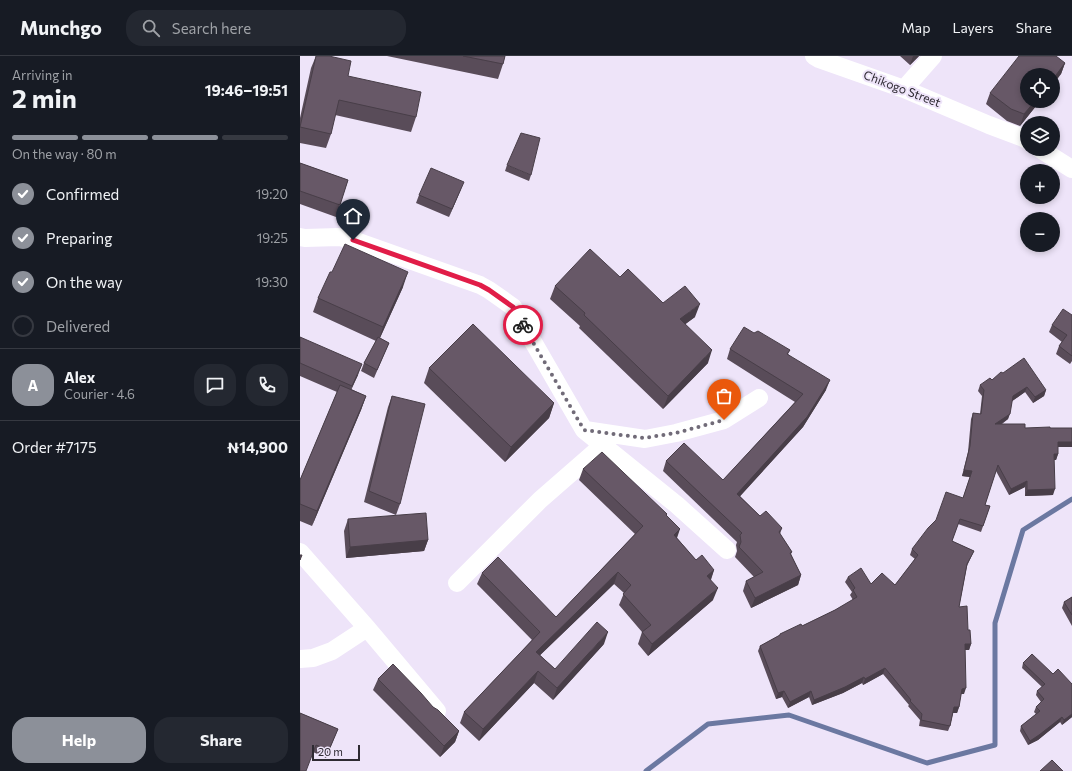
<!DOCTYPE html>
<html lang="en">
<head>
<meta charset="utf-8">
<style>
	:root { --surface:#171b24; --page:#242831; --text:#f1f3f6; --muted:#9ea1a6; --line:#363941; --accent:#8c9099 }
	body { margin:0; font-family:Commissioner,sans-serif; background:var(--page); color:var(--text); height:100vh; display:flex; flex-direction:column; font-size:15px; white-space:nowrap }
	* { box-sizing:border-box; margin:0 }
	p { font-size:13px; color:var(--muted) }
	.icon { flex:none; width:22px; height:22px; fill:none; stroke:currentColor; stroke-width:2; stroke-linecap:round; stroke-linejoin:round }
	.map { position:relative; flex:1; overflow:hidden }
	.panel { display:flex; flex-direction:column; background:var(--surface); width:300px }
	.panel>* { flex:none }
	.controls { position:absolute; left:720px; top:12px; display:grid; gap:8px }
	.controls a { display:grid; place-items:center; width:40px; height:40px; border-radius:50%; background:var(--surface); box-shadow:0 2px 6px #0003; font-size:20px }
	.scale { position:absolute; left:12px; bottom:10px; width:48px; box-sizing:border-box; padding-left:4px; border:2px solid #2e2a32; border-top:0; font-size:11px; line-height:14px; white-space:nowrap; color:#2e2a32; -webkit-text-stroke:3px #eee4f9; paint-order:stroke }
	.pin { position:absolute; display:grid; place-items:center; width:34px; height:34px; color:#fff; margin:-41px -17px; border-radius:50% 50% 50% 0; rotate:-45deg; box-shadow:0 0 4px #0007 }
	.pin .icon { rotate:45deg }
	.courier { position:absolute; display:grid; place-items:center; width:40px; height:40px; margin:-20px; border:3px solid #e11d48; border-radius:50%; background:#fff; color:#222; box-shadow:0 1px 5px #0007 }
	.head em { font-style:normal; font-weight:700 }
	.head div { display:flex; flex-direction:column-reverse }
	.head { display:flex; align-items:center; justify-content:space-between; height:68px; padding:0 12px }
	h1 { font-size:26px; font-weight:700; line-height:30px }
	.bar { display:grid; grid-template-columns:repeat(4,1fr); gap:6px 4px; align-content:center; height:48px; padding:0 12px }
	.bar i { height:5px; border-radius:3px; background:var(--line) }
	.bar .selected { background:var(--accent) }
	.bar p { grid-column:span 4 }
	.line { display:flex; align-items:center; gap:10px; padding:0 12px; border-top:1px solid var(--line) }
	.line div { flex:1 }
	.round { display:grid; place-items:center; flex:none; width:42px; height:42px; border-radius:16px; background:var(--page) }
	ol { padding:0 12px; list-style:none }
	li { display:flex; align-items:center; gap:12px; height:44px }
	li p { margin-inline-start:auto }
	li .icon { padding:4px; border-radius:50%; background:var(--accent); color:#fff; stroke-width:4 }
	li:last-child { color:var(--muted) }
	li i { width:22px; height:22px; border:2px solid var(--line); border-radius:50% }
	.cta { display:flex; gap:8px; margin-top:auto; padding:8px 12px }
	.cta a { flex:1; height:46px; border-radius:16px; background:var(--accent); color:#fff; font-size:16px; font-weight:700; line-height:46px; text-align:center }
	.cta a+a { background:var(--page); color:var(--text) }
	header { display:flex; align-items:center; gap:24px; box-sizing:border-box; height:56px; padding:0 20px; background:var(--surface); border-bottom:1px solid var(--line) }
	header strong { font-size:19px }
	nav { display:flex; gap:22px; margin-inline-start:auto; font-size:14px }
	.search { width:280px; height:36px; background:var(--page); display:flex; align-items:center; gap:10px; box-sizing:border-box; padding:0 14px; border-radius:16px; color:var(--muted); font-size:15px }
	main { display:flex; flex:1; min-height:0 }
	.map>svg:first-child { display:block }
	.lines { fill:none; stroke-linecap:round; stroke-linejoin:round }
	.stream { stroke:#6b78a1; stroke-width:5 }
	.street { stroke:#fff; stroke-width:18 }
	.wall { fill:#594c59 }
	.shaded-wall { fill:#483e48 }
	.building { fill:#675867; stroke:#483e48 }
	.done { stroke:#716b78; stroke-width:4; stroke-dasharray:0 7.2 }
	.route { stroke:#e11d48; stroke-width:5 }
	.labels { text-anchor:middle; stroke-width:4; stroke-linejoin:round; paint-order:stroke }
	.street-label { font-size:12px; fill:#2e2a32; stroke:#eee4f9 }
</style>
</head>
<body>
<header>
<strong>Munchgo</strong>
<div class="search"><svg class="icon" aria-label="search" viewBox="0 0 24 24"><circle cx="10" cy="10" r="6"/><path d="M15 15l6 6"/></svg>Search here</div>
<nav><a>Map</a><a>Layers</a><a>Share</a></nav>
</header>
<main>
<section class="panel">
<div class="head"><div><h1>2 min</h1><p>Arriving in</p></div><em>19:46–19:51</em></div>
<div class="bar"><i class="selected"></i><i class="selected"></i><i class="selected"></i><i></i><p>On the way · 80 m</p></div>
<ol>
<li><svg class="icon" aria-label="check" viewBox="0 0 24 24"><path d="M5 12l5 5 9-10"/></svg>Confirmed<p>19:20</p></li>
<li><svg class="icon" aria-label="check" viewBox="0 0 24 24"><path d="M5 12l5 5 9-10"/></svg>Preparing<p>19:25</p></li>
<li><svg class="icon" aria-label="check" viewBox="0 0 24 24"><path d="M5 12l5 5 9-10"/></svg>On the way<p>19:30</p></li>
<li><i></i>Delivered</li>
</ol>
<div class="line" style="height:72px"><b class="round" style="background:var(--accent);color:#fff">A</b><div><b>Alex</b><p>Courier · 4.6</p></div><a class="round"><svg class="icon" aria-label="chat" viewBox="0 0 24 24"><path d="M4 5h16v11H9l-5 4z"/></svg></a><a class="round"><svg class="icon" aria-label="phone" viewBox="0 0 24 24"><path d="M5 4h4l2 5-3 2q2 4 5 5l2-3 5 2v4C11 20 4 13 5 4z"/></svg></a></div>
<div class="line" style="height:52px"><div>Order #7175</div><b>₦14,900</b></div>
<div class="cta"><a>Help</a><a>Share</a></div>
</section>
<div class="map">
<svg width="772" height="715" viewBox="0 0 772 715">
	<rect width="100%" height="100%" fill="#eee4f9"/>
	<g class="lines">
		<path class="stream" d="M346,715l62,-47 81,-9 138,48 68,-18v-122l28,-93 49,-31"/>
		<path class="street" d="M514,0l5,3 85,30 85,36 32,12 6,3
			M604,33l29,-33
			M740,93l32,20
			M0,181l5,1 34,-1 14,3 127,45 9,5 24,17 71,123 93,75 50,45
			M285,374l60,9 31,-6 48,-13 35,-22
			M0,496l67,76 70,83
			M157,527l83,-83 63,-55
			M0,603l13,-1 19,-7 35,-23"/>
	</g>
	<path class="wall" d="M16,0h13l19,20 68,41 -5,15 -76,-17 -4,19 -5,14 -26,-5v-25l11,-50z
		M87,0h118l-2,8 -5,15z
		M600,0h19l-9,9z
		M765,7l-4,11 -34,27h13l-20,25 -13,-5 -21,-17 4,-11z
		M0,107l48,17 -12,37 -36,-13z
		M207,109l24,10 -2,6 -24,-10z
		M161,133l-12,28 -33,-14 3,-8z
		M32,216l71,15 -23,51 9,5 -15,35 -13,-7 3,-8 12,-22 -63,-29 5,-14z
		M320,221l43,26 32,14 -10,7 23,39 -45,46 -84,-81 1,-2 -30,-27 5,-13z
		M772,259v46l-2,3 -14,-10 3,-8 3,-4 -13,-10 3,-7z
		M454,277l36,17 -2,4 38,36 -23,37 -63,69 20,20 22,12 -2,6 12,18 -1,2 10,21 -3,10 -47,23 -8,-17 3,-10 8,-4 -19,-20 2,-6 -1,-6 1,-3 -74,-71 3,-10 57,19 72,-78 -68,-43 3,-10z
		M0,281l58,38 -7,14 15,7 -5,14 -49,116 -12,-5v-41l37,-88 -37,-16z
		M129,312l125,35 -5,15 -44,44 -81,-79z
		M703,317l43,17 -2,6 -11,7 -8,-11 -13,9 -4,18 -6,5 23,4h25l22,19h-14v7l-2,6h-2l-1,35 -28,1v-9l-16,8 -13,-24 -11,34 5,1 -9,26 -23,-8 -6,17 22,10 -7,15 -8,41 9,23 3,14 -2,6h-4l-1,44h-3l-2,13 -2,6h-4l-3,13 -2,5 -29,-5 1,-6 -12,-14 1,-1 -26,-31 -20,11 -1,-2 -19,10 -31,12 -3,-8 -21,11 -6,-11 -6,2 -18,-48 2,-5 20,-11v-1l22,-8 33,-16 18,-10 -3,-5 2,-3 -7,-10 3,-5 23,7 24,1 20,-26 -5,-4 2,-6 51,-51 7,-21 -8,-1 6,-24 3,-33 2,-6 7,1 2,-18 -4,-5 2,-6 12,-5z
		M92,340l8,108 -4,11 -32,-13 24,-95z
		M283,413l83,47 11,22 19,22 18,10 -3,10 2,20 -65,56 -10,-12 4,-12 -23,-27 5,-12 -10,-9 -74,71 15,14 49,-25 -51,56 -19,-17 -55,58 -19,-18 4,-11 68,-72 -55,-56 5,-11 74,44 79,-83 -56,-54z
		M48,463l80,21 -4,11 -78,7 -2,-27z
		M772,541v29l-10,-18 2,-6z
		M723,607l30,11 19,10v33l-10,8 -2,-3 -22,18 -10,5 -8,-14 1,-5 15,-12 -2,-2 2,-5 5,-5 -5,-7 1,-4 5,-4 -20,-19z
		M78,623l55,28 26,24 -4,11 -15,15 -67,-67z
		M0,657l38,16 -12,29 -13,-6z"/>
	<path class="shaded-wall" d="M613,0h6l-9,9z
		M765,7l-4,11 -8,11v-6z
		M735,45h5l-20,25 4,-12z
		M164,126l-15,35 3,-8z
		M108,216l-5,15 -25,55 5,-15z
		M400,248l-5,13 -20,15 5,-13z
		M412,294l-4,13 -45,46 5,-13z
		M62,308l-4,11 -10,22 4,-11z
		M530,324l-4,10 -23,37 -70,77 4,-10z
		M727,331l-2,5 -14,10 2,-6z
		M746,334l-2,6 -11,7 2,-6z
		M66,340l-5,14 -49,116 5,-15z
		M254,347l-5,15 -44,44 6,-15z
		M710,358l-2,5 -15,10 2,-5z
		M758,386h14v5h-16z
		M754,398h4l-2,6h-4z
		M664,414l8,1 -2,6 -8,-1z
		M727,425l-2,6 -16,8 2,-6z
		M755,433l-2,6 -28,1 2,-6z
		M380,473l-4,12 -2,-6z
		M128,484l-4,11 -78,7 4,-11z
		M414,514l-4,11 -3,-5z
		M318,516l-4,12 -82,79 4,-11z
		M501,519l-3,10 -47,23 4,-10z
		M418,532l-5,12 -65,56 4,-12z
		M308,576l-4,12 -51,56 4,-12z
		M665,588h6l-2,6h-6z
		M585,612l-2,6 -20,11 2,-6z
		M238,615l-4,12 -55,58 4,-12z
		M564,621l-2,6 -19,10 -31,12 2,-5z
		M666,632l-2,6h-4l2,-5z
		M484,635l-2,6 -6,2 2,-6z
		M511,635l-2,6 -21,11 2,-6z
		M654,651h5l-2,6h-5z
		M772,658v3l-10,8 2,-5z
		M762,661l-2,5 -22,18 -10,5 2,-4z
		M159,675l-4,11 -15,15 4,-11z"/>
	<path class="building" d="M16,0h13l22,5 -3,15 73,16 -5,25 -77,-17 -8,34 -31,-7z
		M163,0h42l-2,8z
		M719,0h37l9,7 -12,16v-4h-26v26h8l-11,13 -13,-5 -21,-16z
		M221,77l19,5 -9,37 -24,-10z
		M0,107l48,17 -8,25 -40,-14z
		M131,112l33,14 -12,27 -33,-14z
		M45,188l63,28 -25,55 -65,-29 12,-26h2z
		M290,193l30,28 8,-8 35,34 22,-17 15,18 -20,15 32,31 -44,46 -84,-81 1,-2 -30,-27z
		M763,253l9,6v41l-13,-10 8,-11 -15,-10z
		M173,268l81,79 -43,44 -82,-79z
		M444,271l10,6 4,-2 32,19 -3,4 43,26 -23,37 -70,77 23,22 6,-5 16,17 -3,4 13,20 -2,1 11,22 -46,23 -9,-17 17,-9 -24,-25 2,-5 -1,-7 2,-2 -76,-72 18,-18 39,37 80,-86 -73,-45z
		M0,281l62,27 -10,22 -52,-23z
		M78,281l11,6 -12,27 -13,-7z
		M724,302l22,32 -11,7 -8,-10 -14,9 -3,18 -15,10h30v4l25,-1v1h22v14h-14v12h-4l1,35 -28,1v-9l-16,8 -13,-24 -13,40 5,1 -7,20 -23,-7 -8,22 22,10 -7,13 -8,43 8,-1 1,24h2l1,14h-6l1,44 -4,1 -3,18h-5l-4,19 -29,-6 1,-6 -12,-13 1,-1 -26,-32 -20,11 -1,-2 -19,10 -31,13 -3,-9 -21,11 -6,-11 -6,2 -18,-47 20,-11v-1l21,-10 1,2 33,-16 22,-13 -4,-7 2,-2 -7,-11 13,-9 10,16 11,-11 13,12 23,-30 -6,-6 16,-21 8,-8 10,-28 17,6 9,-27 -8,-1 6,-24 3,-33 8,1 3,-24 -4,-5 10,-7 2,2 9,-8 2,1z
		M40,329l26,11 -49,115 -17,-7v-24z
		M92,340l33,8 -25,100 -31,-13z
		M302,396l65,62 -1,1 14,14 -6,6 22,25 6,-5 12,15 -7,6 11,12 -66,56 -10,-12 9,-7 -28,-31 8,-9 -13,-13 -82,80 19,17 42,-47 11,10 -51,56 -19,-17 -55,58 -19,-17 76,-80 -58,-59 16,-16 58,60 87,-91 -60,-57z
		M126,457l2,27 -78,7 -2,-28z
		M0,499h2l-2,5z
		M772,541v18l-8,-13z
		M732,598l21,20 5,-5 14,15v30l-8,6 -2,-3 -23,18 -9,6 -9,-15 19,-15 -4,-4 8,-8 -7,-8 8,-7 -22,-21z
		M93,608l28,29 12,14 5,3 21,21 -15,15 -66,-67z
		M0,657l38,16 -9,21 -13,-5 -10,26h-6z
		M752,704l11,11h-23z"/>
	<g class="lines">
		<path class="done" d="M223,269l61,105 60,8 32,-5 48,-13"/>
		<path class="route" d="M53,184l127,45 9,5 24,17 10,18"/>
	</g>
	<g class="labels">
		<g class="street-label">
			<text transform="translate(602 33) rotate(21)" y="4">Chikogo Street</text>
		</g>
	</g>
</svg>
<div class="controls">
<a><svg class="icon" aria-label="locate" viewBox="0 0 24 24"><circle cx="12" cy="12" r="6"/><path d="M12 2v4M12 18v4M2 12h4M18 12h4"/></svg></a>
<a><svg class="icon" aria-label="layers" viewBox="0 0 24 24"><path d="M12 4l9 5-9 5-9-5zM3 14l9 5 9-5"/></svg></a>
<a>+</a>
<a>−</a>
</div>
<div class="scale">20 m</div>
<div class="pin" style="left:424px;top:364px;background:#ea580c"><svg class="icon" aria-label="bag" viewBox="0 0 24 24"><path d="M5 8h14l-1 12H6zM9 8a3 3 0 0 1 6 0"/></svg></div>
<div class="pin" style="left:53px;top:184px;background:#1f2937"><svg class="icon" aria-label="home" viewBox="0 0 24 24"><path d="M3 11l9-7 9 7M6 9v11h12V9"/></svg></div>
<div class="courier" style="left:223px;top:269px"><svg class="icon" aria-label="bike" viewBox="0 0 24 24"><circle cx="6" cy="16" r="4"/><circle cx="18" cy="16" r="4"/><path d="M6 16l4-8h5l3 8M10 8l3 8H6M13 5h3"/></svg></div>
</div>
</main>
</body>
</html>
